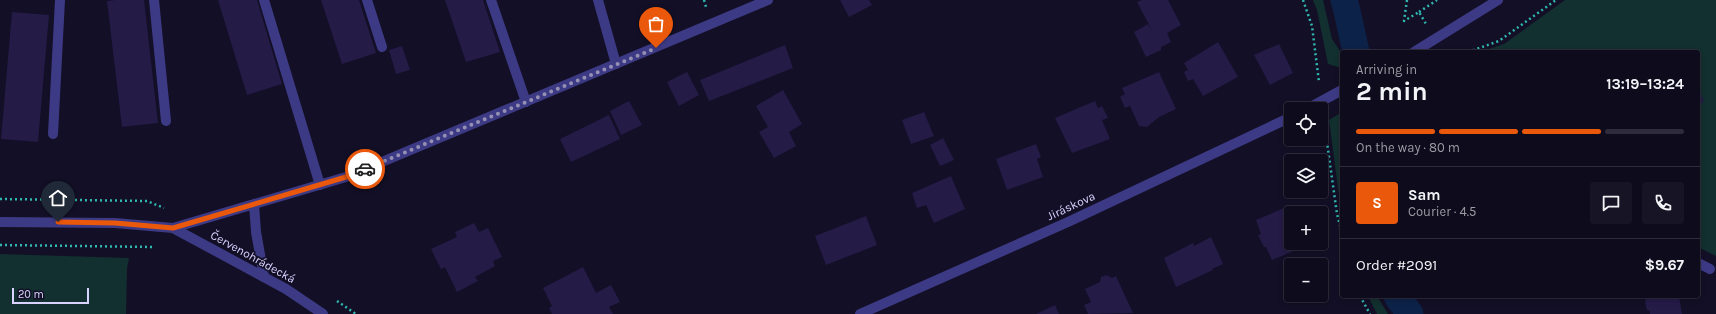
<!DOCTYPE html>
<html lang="en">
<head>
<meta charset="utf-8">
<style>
	:root { --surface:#0e0b1c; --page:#171425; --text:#f1f3f6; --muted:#9b9ba3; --line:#2e2b3b; --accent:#ea580c }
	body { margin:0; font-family:Karla,sans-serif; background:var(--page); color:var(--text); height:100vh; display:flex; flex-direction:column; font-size:15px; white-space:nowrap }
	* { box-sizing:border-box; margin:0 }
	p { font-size:13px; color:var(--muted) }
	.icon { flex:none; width:22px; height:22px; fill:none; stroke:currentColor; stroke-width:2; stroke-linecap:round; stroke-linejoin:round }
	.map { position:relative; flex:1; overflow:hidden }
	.details { position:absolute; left:1340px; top:50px; width:360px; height:248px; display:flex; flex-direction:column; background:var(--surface); border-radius:4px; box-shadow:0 2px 6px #0003,0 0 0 1px var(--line) }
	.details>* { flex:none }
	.controls { position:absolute; left:1284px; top:102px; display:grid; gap:8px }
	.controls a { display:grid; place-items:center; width:44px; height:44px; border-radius:4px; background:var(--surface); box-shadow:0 2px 6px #0003,0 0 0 1px var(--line); font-size:20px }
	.scale { position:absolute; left:12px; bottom:10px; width:77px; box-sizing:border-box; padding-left:4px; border:2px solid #d9d4ff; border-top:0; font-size:11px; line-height:14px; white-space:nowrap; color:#d9d4ff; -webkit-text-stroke:3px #130f26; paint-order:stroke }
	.pin { position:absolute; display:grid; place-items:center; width:34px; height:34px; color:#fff; margin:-41px -17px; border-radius:50% 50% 50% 0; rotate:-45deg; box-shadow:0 0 4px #0007 }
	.pin .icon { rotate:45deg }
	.courier { position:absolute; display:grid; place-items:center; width:40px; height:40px; margin:-20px; border:3px solid #ea580c; border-radius:50%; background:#fff; color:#222; box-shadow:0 1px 5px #0007 }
	.summary em { font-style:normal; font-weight:700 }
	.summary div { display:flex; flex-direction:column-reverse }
	.summary { display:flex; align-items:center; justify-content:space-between; height:68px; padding:0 16px }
	h1 { font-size:26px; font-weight:700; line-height:30px }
	.bar { display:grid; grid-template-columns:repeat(4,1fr); gap:6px 4px; align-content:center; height:48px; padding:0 16px }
	.bar i { height:5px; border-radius:3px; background:var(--line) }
	.bar .selected { background:var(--accent) }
	.bar p { grid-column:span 4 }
	.line { display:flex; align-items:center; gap:10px; padding:0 16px; border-top:1px solid var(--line) }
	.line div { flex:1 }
	.round { display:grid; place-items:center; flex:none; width:42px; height:42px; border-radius:4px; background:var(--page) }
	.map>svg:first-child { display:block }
	.green { fill:#12302f }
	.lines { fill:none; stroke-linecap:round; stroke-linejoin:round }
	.canal { stroke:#0c2248; stroke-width:27 }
	.building { fill:#241b47 }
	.path { stroke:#2fb8b0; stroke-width:2.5; stroke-dasharray:2 3; stroke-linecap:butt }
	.service { stroke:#3d3a85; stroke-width:10 }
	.minor { stroke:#3d3a85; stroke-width:10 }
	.tertiary { stroke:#3d3a85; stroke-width:10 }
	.done { stroke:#948fb3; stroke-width:4; stroke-dasharray:0 7.2 }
	.route { stroke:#ea580c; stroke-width:5 }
	.labels { text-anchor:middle; stroke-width:3.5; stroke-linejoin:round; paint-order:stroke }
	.street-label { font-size:12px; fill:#d9d4ff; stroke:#130f26 }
</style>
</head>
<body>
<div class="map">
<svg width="1716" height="314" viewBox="0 0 1716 314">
	<rect width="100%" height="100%" fill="#130f26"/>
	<path class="green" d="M1313,0h10l9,39 10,15v14l-14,-4 -11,-54z
		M1565,0h151v256l-18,-9v-195h-218l24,-8z
		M1342,112v106l-13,-98z
		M0,254l129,4 -2,11 -1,45h-126z
		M1368,296h9l11,18h-11z"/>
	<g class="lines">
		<path class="canal" d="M1344,0l3,11 9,41
			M1397,296l13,18"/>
	</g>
	<path class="building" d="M115,0h29l14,123 -36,4 -15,-126z
		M218,0h39l25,84 -35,11z
		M321,0h38l17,53 -34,11z
		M445,0h38l17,52 -34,10z
		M840,0h29l3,5 -23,12z
		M1142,0h26l13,25 -14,8 4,9 -10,5v3l-15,7 -12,-25 14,-8 6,10 -17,-32z
		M12,12l37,3 -11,127 -37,-3z
		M1218,42l20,35 -35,19 -10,-17 -5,2 -4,-9 4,-2 -4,-7z
		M1279,44l14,29 -23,12 -16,-30z
		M785,45l8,23 -84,33 -9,-21z
		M402,46l8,24 -14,4 -7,-24z
		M687,72l12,23 -20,11 -12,-24z
		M1159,72l17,37 -17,8 -12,10 -8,-1 -9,-20 -5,2 -5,-11 5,-3 -3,-6z
		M1698,84l6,18 -6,2z
		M783,90l19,34 -13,8 7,14 -22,12 -15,-26 9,-5 -12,-21z
		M629,101l13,24 -21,10 -11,-24z
		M1095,101l3,7 4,-2 6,12 -6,2 8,19 -38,14 -17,-35z
		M924,112l10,24 -23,8 -9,-24z
		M609,115l11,24 -49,23 -11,-23z
		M943,138l11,22 -14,6 -10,-21z
		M1036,144l5,13 -4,2 6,18 -36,13 -11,-31z
		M951,176l14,33 -31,14 -8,-18 -9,3 -5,-15z
		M1291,205l3,8h-3v30h16l1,2 -36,15 -6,-13h-2l-6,-12 3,-1 -5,-14z
		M866,216l11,29 -51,20 -11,-29z
		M474,223l5,9 9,-4 14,29 -9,4 2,5 -20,11 3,4 -21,11 -12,-25 -4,2 -10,-20 26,-12 -2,-5z
		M1211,237l12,27 -11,5 1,1 -37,17 -12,-29 29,-15 1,3z
		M583,267l13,26 15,-8 9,17 -11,5 4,7h-61l-3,-6 3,-2 -9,-18z
		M1107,275l5,3 4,-2 17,37 -45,1 -4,-9 7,-3 -6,-13 15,-7 1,-5z
		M1647,296h32l3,18h-32v-3l-3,-1 -2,-8z
		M1055,305l4,9h-23z"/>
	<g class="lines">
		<path class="path" d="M704,0l2,7
			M1303,0l9,26 7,56
			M1407,0l-3,21 15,-9 7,12
			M1419,12l18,-12
			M1468,52l31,-11 57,-41
			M1324,121l13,93 5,19
			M0,199l147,2 17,7
			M0,245l155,2
			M1360,296l10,18
			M337,301l19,13"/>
		<path class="service" d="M154,0l12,121
			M264,0l56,185
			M367,0l15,47
			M491,0l35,102
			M598,0l18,64
			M53,134l7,-134"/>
		<path class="minor" d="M254,204l2,28 8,45
			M173,228l173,-51 422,-177
			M1698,263l12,6"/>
		<path class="tertiary" d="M1414,52l84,-52
			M1307,109l35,-19
			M0,222l115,1 58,5 113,61 37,25
			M860,314l208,-92 223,-105"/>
	</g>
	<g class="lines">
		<path class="done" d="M365,169l291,-121"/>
		<path class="route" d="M58,222l57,1 58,5 173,-51 19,-8"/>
	</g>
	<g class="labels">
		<g class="street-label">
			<text transform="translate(1071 206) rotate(-25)" y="4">Jiráskova</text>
			<text transform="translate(253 257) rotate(29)" y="4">Červenohrádecká</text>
		</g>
	</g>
</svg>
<div class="controls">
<a><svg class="icon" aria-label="locate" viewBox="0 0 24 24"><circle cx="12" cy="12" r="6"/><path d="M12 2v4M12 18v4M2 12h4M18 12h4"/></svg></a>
<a><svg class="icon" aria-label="layers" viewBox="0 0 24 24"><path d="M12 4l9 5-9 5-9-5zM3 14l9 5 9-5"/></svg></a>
<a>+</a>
<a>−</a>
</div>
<div class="scale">20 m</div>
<div class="pin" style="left:656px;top:48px;background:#ea580c"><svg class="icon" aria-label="bag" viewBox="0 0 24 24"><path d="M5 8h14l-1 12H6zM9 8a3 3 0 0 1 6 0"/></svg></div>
<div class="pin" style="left:58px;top:222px;background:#1f2937"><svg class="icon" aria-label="home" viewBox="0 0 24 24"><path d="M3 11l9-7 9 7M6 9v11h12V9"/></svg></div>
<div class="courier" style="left:365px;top:169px"><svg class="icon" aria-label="car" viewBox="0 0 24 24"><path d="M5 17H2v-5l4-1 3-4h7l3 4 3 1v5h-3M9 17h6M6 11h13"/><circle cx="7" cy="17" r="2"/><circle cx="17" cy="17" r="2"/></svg></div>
<section class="details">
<div class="summary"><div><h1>2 min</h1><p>Arriving in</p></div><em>13:19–13:24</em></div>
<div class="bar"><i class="selected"></i><i class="selected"></i><i class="selected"></i><i></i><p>On the way · 80 m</p></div>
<div class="line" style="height:72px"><b class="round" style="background:var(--accent);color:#fff">S</b><div><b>Sam</b><p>Courier · 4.5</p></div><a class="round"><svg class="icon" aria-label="chat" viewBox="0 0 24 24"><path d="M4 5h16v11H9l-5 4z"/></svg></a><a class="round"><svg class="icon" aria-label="phone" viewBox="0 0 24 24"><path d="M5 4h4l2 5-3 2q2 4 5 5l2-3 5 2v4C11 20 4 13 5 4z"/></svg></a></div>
<div class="line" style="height:52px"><div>Order #2091</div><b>$9.67</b></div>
</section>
</div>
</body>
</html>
